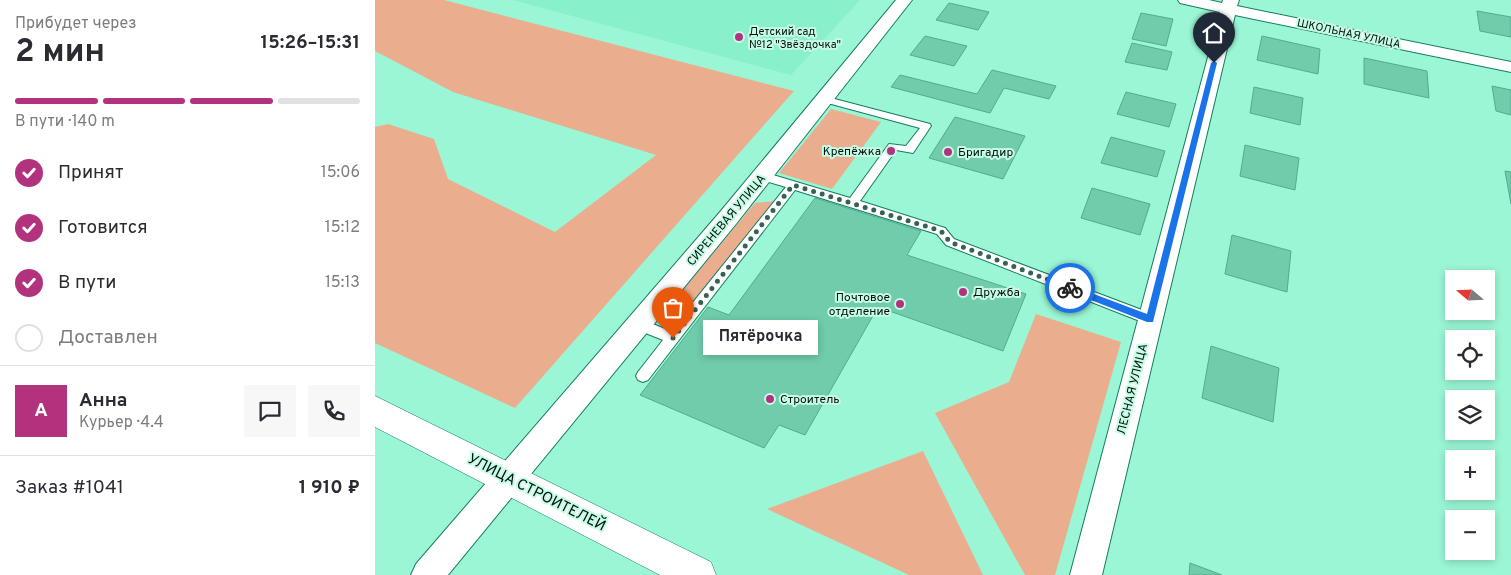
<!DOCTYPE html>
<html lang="ru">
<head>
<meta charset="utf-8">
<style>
	:root { --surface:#fff; --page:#f7f7f7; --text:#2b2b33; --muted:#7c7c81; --line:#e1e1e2; --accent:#b2327e }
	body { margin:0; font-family:Overpass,sans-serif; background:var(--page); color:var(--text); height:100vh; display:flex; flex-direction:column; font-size:19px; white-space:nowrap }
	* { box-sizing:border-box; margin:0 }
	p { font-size:16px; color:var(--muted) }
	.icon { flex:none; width:28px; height:28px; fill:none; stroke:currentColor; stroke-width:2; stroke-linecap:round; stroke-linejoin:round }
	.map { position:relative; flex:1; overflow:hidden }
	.sheet { display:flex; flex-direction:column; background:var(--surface); width:375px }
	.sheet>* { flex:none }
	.needle { width:32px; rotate:289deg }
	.fabs { position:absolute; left:1070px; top:270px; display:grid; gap:10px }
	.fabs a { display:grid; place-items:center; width:50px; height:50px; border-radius:0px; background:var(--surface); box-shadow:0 2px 8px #0003; font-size:25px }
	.pin { position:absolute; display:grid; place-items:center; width:42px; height:42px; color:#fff; margin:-51px -21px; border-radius:50% 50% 50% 0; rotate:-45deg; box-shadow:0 0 5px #0007 }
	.pin .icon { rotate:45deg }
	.courier { position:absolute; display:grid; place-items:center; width:50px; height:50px; margin:-25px; border:4px solid #1a73e8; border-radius:50%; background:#fff; color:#222; box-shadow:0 1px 6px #0007 }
	.bubble { position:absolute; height:35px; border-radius:0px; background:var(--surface); box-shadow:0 2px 8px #0003; font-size:16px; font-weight:700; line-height:35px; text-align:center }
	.summary em { font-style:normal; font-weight:700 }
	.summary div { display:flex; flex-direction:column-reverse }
	.summary { display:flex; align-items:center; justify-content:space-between; height:85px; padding:0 15px }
	h1 { font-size:32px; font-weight:700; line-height:38px }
	.bar { display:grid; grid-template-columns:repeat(4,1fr); gap:8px 5px; align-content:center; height:60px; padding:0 15px }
	.bar i { height:6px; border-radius:4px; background:var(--line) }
	.bar .active { background:var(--accent) }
	.bar p { grid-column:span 4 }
	.line { display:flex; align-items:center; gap:12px; padding:0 15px; border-top:1px solid var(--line) }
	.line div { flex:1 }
	.round { display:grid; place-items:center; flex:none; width:52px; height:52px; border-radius:0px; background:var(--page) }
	ol { padding:0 15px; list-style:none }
	li { display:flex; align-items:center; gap:15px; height:55px }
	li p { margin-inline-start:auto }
	li .icon { padding:5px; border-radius:50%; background:var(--accent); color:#fff; stroke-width:4 }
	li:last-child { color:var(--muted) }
	li i { width:28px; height:28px; border:2px solid var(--line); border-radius:50% }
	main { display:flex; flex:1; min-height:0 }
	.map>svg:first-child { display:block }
	.built { fill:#88f0ca }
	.green { fill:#eaae8f }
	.building { fill:#70ccab; stroke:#50ad8d }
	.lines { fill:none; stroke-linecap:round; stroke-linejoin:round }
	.service-casing { stroke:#147d60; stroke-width:2 }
	.minor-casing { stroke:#147d60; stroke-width:2 }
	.tertiary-casing { stroke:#147d60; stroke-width:1 }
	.service { fill:#fff; fill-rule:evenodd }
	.minor { fill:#fff; fill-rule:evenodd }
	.tertiary { fill:#fff; fill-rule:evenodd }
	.route { fill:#1a73e8 }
	.done { stroke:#366251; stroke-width:5; stroke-dasharray:0 9 }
	.poi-dot { fill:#b2327e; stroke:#c6fbe6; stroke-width:2 }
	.labels { text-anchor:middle; stroke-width:4; stroke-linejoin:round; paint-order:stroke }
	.far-poi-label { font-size:11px; fill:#00120a; stroke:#c6fbe6; text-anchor:start }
	.far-street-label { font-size:11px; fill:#00120a; stroke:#c6fbe6 }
	.poi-label { font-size:12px; fill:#00120a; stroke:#c6fbe6; text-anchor:start }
	.street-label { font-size:12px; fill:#00120a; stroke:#c6fbe6 }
	.near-street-label { font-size:15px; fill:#00120a; stroke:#c6fbe6 }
</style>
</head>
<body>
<main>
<section class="sheet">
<div class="summary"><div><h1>2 мин</h1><p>Прибудет через</p></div><em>15:26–15:31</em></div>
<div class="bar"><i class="active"></i><i class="active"></i><i class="active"></i><i></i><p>В пути · 140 m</p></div>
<ol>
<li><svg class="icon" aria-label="check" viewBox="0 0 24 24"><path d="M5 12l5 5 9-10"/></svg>Принят<p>15:06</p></li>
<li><svg class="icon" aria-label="check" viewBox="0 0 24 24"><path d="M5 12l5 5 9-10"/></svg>Готовится<p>15:12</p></li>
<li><svg class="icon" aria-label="check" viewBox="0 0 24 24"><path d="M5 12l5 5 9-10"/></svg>В пути<p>15:13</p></li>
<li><i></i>Доставлен</li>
</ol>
<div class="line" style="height:90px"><b class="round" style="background:var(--accent);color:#fff">А</b><div><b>Анна</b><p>Курьер · 4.4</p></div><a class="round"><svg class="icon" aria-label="chat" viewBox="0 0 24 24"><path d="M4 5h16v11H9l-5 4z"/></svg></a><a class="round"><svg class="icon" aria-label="phone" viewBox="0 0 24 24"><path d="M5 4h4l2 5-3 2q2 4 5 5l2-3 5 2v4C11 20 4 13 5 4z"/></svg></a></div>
<div class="line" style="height:65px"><div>Заказ #1041</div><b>1 910 ₽</b></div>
</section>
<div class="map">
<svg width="1136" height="575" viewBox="0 0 1136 575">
	<rect width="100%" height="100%" fill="#9af6d4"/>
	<path class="built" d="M138,0h347l-69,75z"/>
	<path class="green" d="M0,0h69l350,91 -279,317 -140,-65v-216l13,-3 46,15 14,40 107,53 101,-77 -203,-63 -78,-41z
		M456,109l50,13 -49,67 -53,-16z
		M399,201l-91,115 -10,-14 82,-99z
		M661,314l85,28 -66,233h-30l-90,-162 74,-31z
		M548,451l60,124h-74l-142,-66z"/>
	<path class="building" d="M574,3l40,9 -11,18 -42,-10z
		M1102,11l34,6v20l-31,-6z
		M766,13l32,6 -7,27 -34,-7z
		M550,36l42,10 -13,20 -44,-11z
		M887,36l58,13 -2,25 -61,-14z
		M757,43l40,9 -5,18 -42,-8z
		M989,58l63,13 2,27 -65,-14z
		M617,70l64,16 -7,13 -45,-11 -14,25 -99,-26 9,-12 77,19z
		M1117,86l19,4v25l-15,-4z
		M879,87l49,11 -3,27 -50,-12z
		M751,92l50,12 -7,23 -52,-13z
		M580,117l70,19 -22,43 -74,-21z
		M736,137l54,14 -8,26 -56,-14z
		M870,145l54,13 -4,32 -55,-14z
		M1130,171l6,1v32z
		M717,188l58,16 -10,31 -59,-17z
		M440,198l106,33 -14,24 119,39 -23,57 -125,-44 -73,128 -26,-10 -15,23 -124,-53 68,-88 21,8z
		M857,235l59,16 -4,41 -62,-18z
		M836,346l68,22 -6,54 -71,-24z
		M815,563l32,12h-33z"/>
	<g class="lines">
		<g class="service-casing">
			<path id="service" d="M452,97l103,27 1,2 -18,27 -17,-3 -36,51 85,27 9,11 201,76 1,4 -1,4 -5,1 -5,-1 -199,-78 -9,-11 -142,-44 -147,190 -5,2 -5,-2 -2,-4 2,-4 25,-32 -30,-12 -2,-4 2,-4 5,-2 32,13 116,-144 -27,-8 -1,-3 1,-3 4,-1 87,26 39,-54 17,2 14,-18 -96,-26v-4z"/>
		</g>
		<g class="minor-casing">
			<path id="minor" d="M521,0h16l-176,224 -288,351h-37l5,-11 304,-352z
				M803,0h31l13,3 1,-3h16l-2,6 274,56v10l-276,-57 -133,560h-32l150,-563 -40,-9z"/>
		</g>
		<g class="tertiary-casing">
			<path id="tertiary" d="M0,396l336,166 5,13h-56l-285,-148z"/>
		</g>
		<use href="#service" class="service"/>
		<use href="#minor" class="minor"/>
		<use href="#tertiary" class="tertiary"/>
	</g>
	<path class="route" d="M839,61l3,2 -64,259h-6l-79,-31v-5l2,-1 77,29 64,-251z"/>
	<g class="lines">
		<path class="done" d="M298,338l120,-153 148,46 9,11 120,46"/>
	</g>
	<g class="poi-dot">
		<circle cx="364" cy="37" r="5"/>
		<circle cx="516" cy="151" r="5"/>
		<circle cx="573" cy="152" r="5"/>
		<circle cx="588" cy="292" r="5"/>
		<circle cx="525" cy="304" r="5"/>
		<circle cx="395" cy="399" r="5"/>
	</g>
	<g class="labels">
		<g class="far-poi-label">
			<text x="374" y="35">Детский сад<tspan x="374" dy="13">№12 "Звёздочка"</tspan></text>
		</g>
		<g class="far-street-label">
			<text transform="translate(974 33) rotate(12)" y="4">ШКОЛЬНАЯ УЛИЦА</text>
		</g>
		<g class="poi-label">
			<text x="506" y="155" text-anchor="end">Крепёжка</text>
			<text x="583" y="156">Бригадир</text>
			<text x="598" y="296">Дружба</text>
			<text x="515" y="301" text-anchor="end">Почтовое<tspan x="515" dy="14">отделение</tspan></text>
			<text x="405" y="403">Строитель</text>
		</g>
		<g class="street-label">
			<text transform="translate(351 220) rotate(-50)" y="4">СИРЕНЕВАЯ УЛИЦА</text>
			<text transform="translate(757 389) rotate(-76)" y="4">ЛЕСНАЯ УЛИЦА</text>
		</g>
		<g class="near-street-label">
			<text transform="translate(162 492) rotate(27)" y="5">УЛИЦА СТРОИТЕЛЕЙ</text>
		</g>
	</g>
</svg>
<div class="fabs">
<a><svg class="needle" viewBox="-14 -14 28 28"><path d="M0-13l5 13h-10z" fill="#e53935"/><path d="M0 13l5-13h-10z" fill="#7c7c81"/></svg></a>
<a><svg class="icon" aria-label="locate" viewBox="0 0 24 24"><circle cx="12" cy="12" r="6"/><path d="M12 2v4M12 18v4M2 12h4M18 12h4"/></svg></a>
<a><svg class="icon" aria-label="layers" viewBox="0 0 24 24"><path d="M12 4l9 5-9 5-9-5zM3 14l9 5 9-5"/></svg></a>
<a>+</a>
<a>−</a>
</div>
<div class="pin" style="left:298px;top:338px;background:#ea580c"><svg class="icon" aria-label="bag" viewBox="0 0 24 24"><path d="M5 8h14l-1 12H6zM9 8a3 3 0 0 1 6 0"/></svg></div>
<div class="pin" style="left:839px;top:63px;background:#1f2937"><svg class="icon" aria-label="home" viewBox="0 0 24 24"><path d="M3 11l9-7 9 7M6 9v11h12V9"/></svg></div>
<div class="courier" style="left:695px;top:288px"><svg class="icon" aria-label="bike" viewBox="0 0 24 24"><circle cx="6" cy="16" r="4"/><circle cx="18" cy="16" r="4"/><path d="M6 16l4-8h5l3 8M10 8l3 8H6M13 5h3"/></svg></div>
<div class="bubble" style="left:328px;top:320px;width:115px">Пятёрочка</div>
</div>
</main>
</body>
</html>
